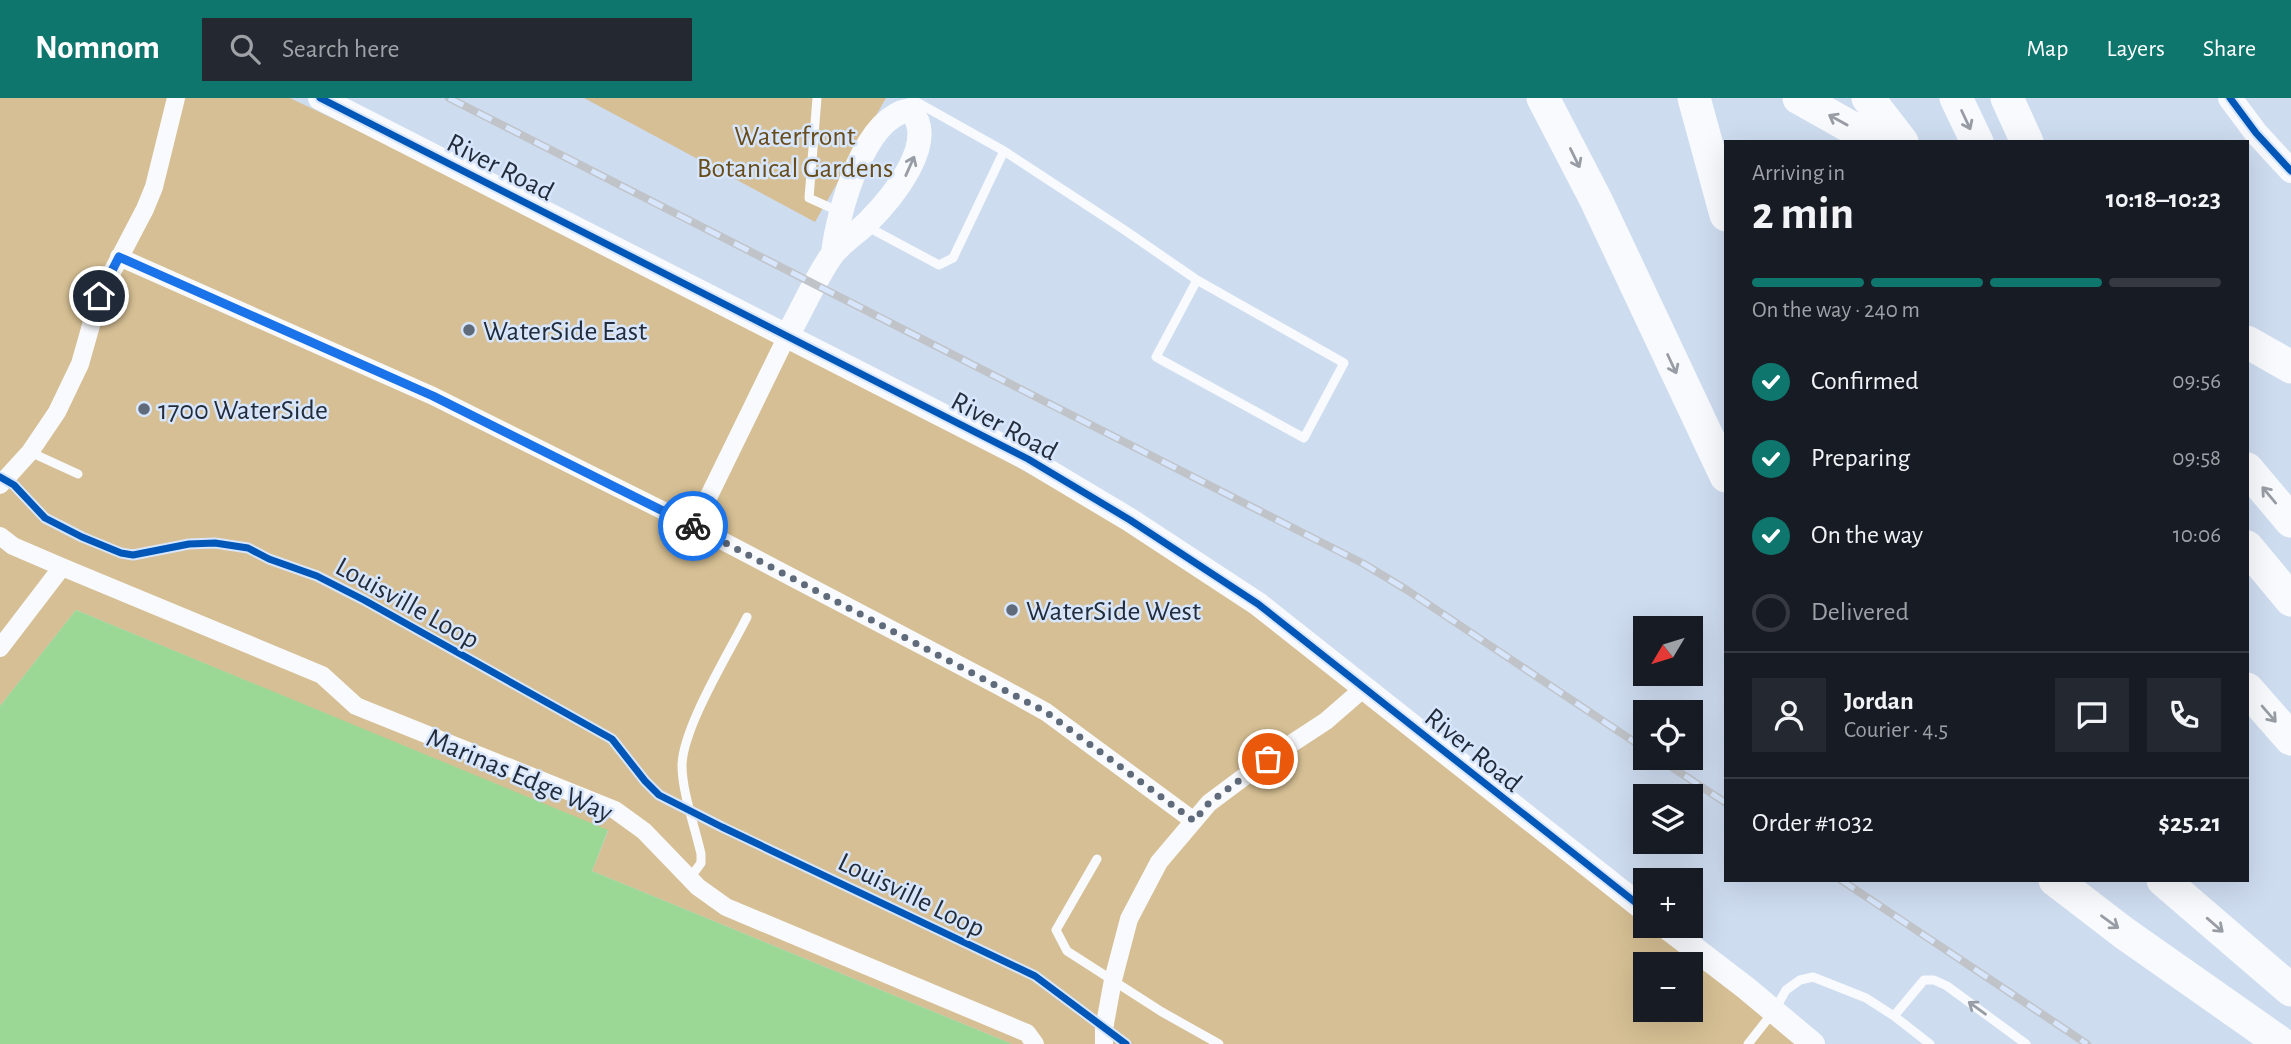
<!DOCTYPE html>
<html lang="en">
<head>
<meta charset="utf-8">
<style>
	:root { --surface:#171b24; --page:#242831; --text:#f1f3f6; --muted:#9ea1a6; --line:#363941; --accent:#0f766e }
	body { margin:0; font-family:"Alegreya Sans",sans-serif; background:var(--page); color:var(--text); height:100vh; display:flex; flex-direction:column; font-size:26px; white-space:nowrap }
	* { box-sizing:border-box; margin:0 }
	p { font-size:23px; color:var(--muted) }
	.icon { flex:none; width:38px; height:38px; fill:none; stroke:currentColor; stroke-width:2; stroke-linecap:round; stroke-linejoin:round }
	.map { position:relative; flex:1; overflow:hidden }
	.sheet { position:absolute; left:1724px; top:42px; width:525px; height:742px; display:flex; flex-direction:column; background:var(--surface); border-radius:0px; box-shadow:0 7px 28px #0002 }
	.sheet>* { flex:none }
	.needle { width:46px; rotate:232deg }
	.tools { position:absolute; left:1633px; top:518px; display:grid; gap:14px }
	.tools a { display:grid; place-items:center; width:70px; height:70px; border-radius:0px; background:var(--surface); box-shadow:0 7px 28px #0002; font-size:35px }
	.pin { position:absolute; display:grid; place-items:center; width:60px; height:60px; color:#fff; margin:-30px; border:4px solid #fff; border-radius:50%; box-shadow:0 2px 7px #0007 }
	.courier { position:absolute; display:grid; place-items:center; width:70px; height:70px; margin:-35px; border:5px solid #1a73e8; border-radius:50%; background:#fff; color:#222; box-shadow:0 2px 9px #0007 }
	.summary em { font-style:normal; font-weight:600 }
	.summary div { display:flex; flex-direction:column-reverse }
	.summary { display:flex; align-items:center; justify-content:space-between; height:119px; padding:0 28px }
	h1 { font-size:46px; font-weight:600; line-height:52px }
	.bar { display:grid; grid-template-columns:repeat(4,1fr); gap:10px 7px; align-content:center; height:84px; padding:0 28px }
	.bar i { height:9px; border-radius:5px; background:var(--line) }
	.bar .selected { background:var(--accent) }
	.bar p { grid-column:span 4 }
	.line { display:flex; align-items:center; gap:18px; padding:0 28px; border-top:2px solid var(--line) }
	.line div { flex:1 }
	.round { display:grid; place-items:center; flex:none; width:74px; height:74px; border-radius:0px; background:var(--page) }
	ol { padding:0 28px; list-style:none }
	li { display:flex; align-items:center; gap:21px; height:77px }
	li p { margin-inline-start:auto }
	li .icon { padding:7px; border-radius:50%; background:var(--accent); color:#fff; stroke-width:4 }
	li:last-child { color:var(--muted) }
	li i { width:38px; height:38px; border:4px solid var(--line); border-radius:50% }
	header { display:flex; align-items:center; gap:42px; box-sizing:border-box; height:98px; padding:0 35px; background:var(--accent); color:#fff }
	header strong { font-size:33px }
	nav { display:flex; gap:38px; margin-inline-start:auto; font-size:24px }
	.search { width:490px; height:63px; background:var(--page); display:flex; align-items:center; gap:18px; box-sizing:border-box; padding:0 24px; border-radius:0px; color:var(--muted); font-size:26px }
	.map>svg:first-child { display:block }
	.green { fill:#d6bf94; fill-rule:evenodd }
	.water { fill:#9cd895 }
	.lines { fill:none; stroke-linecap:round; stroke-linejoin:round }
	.lane { stroke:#f8fafd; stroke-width:9 }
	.street { stroke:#f8fafd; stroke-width:18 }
	.secondary { stroke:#f8fafd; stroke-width:24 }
	.highway { stroke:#f8fafd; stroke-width:33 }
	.rail-casing { stroke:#c0c4c9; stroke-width:8 }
	.rail { stroke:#d7e6fc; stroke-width:5; stroke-dasharray:16; stroke-linecap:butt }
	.cycleway-casing { stroke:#d7e6fc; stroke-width:11 }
	.cycleway { stroke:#0057b8; stroke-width:7 }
	.oneway { stroke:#989da5 }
	.done { stroke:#5f6a7a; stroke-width:7; stroke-dasharray:0 12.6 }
	.route { stroke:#1a73e8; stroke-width:9 }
	.poi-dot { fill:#5f6a7a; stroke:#d7e6fc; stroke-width:2.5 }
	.labels { text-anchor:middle; stroke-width:5; stroke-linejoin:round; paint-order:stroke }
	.park-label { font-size:28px; fill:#684c1a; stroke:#d7e6fc }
	.street-label { font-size:28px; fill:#232c3a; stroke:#d7e6fc }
	.poi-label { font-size:28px; fill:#232c3a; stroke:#d7e6fc; text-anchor:start }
</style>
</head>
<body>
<header>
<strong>Nomnom</strong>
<div class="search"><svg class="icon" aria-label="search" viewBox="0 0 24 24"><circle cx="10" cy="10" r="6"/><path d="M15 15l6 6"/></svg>Search here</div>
<nav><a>Map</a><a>Layers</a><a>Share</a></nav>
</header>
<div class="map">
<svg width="2291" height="946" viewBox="0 0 2291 946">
	<rect width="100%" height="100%" fill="#cedcf0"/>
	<path class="green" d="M0,0h290l497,238 471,268 387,306v16h20l150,118h-803l-420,-173 16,-40 -532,-221 -76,96zM1645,866h45v46h-45z
		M584,0h302l-71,124z"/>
	<path class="water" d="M76,512l532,220 -16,41 420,173h-1012v-338z"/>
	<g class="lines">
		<path class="lane" d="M817,0l-8,100 31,14
			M1004,53l119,78 74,51 147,83 -40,75 -148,-81 41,-77
			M868,129l71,38 14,-7 51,-107 -89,-50
			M30,354l48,22
			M1097,761l-41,71 11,21 95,61 57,32
			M690,780l11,-15v-9c-6,-27 -19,-62 -19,-89 1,-38 47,-112 65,-148
			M1894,918l30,-36h10l13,6 79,58
			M1748,946l26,-33 12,-21 14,-10 13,-3 53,21 28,18 36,28"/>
		<path class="street" d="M119,159l314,139 263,131 303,159 47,26 148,109
			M0,387l30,-33 27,-40 23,-48 19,-67 46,-88 9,-22 22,-89
			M696,429l9,-23 82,-168
			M0,438l13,10 49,21 -62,81
			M62,469l260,108 34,31 259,104 29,21 54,56 28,20 301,126 8,11
			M1104,946v-15l9,-49 16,-61 30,-57 50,-59 59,-44 58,-38 38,-33"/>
		<path class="secondary" d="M320,0l708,361 102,61 128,84 387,306
			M2230,0l26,35 35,38
			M833,155c5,-40 30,-136 77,-143
			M787,238c15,-26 28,-57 45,-81 9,-12 25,-22 36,-33 23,-23 72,-81 42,-112
			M1665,828l81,62 67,56"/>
		<path class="highway" d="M1543,0l53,102 130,276
			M1694,0l32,117
			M1799,0l78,44
			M1868,0l34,44
			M1956,0l21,44
			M2007,0l20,44
			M2247,244l44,25
			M2247,371l44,52
			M2247,449l44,53
			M2247,591l44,50
			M2055,782l69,53 158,111
			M2163,782l128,110"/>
		<g class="rail-casing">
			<path id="rail" d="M449,0l915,466 43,26 238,159
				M1658,660l68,45
				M1841,782l246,164"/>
		</g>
		<use href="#rail" class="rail"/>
		<g class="cycleway-casing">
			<path id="cycleway" d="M320,0l708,361 102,61 128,84 387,306
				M2230,0l26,35 35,38
				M0,379l14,8 31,33 37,19 39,16 12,2 56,-11 26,-1 33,5 21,11 48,17 47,24 248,139 33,42 14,14 63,32 313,149 91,68"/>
		</g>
		<use href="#cycleway" class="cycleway"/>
	</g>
	<defs><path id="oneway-shaft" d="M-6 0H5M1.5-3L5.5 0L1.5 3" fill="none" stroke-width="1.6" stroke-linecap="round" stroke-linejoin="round" transform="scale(1.75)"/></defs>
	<g class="oneway">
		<use href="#oneway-shaft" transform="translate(1838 22) rotate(-151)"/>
		<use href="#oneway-shaft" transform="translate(1966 22) rotate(65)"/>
		<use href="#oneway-shaft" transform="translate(1575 60) rotate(64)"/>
		<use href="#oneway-shaft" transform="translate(910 68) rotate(-66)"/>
		<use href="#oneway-shaft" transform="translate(1672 266) rotate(65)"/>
		<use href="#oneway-shaft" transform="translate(2269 397) rotate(-130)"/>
		<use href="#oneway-shaft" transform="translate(2269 616) rotate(49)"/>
		<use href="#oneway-shaft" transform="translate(2110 824) rotate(36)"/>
		<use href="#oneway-shaft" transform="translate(2215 827) rotate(41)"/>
		<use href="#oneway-shaft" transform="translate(1977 910) rotate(-144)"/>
	</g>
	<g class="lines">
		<path class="done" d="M693,428l353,186 148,109 15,-18 59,-44"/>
		<path class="route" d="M99,198l20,-39 314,139 260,130"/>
	</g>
	<g class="poi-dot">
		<circle cx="469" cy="232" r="7"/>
		<circle cx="144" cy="311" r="7"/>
		<circle cx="1012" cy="512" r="7"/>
	</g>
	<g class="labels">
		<g class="park-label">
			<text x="795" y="47">Waterfront<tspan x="795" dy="32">Botanical Gardens</tspan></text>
		</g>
		<g class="street-label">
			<text transform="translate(501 68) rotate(27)" y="10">River Road</text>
			<text transform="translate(1005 327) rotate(28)" y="10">River Road</text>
			<text transform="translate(408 504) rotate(29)" y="10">Louisville Loop</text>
			<text transform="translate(1474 651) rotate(39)" y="10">River Road</text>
			<text transform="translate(520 676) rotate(23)" y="10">Marinas Edge Way</text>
			<text transform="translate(912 796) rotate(26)" y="10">Louisville Loop</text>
		</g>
		<g class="poi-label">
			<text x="483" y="242">WaterSide East</text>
			<text x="158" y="321">1700 WaterSide</text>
			<text x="1026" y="522">WaterSide West</text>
		</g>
	</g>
</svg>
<div class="tools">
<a><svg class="needle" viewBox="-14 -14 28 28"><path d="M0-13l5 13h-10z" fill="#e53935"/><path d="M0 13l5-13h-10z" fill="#9ea1a6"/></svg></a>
<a><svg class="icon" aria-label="locate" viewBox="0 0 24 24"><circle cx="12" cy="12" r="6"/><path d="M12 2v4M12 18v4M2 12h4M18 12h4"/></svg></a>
<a><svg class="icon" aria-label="layers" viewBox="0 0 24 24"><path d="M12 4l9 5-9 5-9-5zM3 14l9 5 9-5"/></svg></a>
<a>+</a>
<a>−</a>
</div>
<div class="pin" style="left:1268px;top:661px;background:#ea580c"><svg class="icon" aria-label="bag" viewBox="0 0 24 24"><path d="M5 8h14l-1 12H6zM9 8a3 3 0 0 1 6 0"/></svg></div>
<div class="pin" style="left:99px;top:198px;background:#1f2937"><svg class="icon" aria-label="home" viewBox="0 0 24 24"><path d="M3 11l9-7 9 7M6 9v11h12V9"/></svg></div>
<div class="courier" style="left:693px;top:428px"><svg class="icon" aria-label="bike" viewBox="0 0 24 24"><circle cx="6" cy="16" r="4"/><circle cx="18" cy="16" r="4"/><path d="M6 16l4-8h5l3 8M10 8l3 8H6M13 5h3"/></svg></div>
<section class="sheet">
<div class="summary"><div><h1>2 min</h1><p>Arriving in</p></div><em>10:18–10:23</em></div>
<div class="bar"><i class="selected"></i><i class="selected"></i><i class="selected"></i><i></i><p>On the way · 240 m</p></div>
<ol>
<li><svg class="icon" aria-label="check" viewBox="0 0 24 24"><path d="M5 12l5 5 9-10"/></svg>Confirmed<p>09:56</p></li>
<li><svg class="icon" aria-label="check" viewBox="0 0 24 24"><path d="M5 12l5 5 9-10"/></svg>Preparing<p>09:58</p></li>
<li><svg class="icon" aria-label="check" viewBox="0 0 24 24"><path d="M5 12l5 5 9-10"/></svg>On the way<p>10:06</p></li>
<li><i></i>Delivered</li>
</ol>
<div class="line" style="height:126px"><a class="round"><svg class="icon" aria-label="person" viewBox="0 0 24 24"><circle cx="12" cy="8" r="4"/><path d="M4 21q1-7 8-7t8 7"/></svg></a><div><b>Jordan</b><p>Courier · 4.5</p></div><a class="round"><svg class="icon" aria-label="chat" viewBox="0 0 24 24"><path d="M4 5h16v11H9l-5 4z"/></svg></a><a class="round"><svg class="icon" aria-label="phone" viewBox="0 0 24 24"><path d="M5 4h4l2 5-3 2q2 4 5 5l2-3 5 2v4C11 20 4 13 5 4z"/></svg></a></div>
<div class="line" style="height:91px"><div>Order #1032</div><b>$25.21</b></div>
</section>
</div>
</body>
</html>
